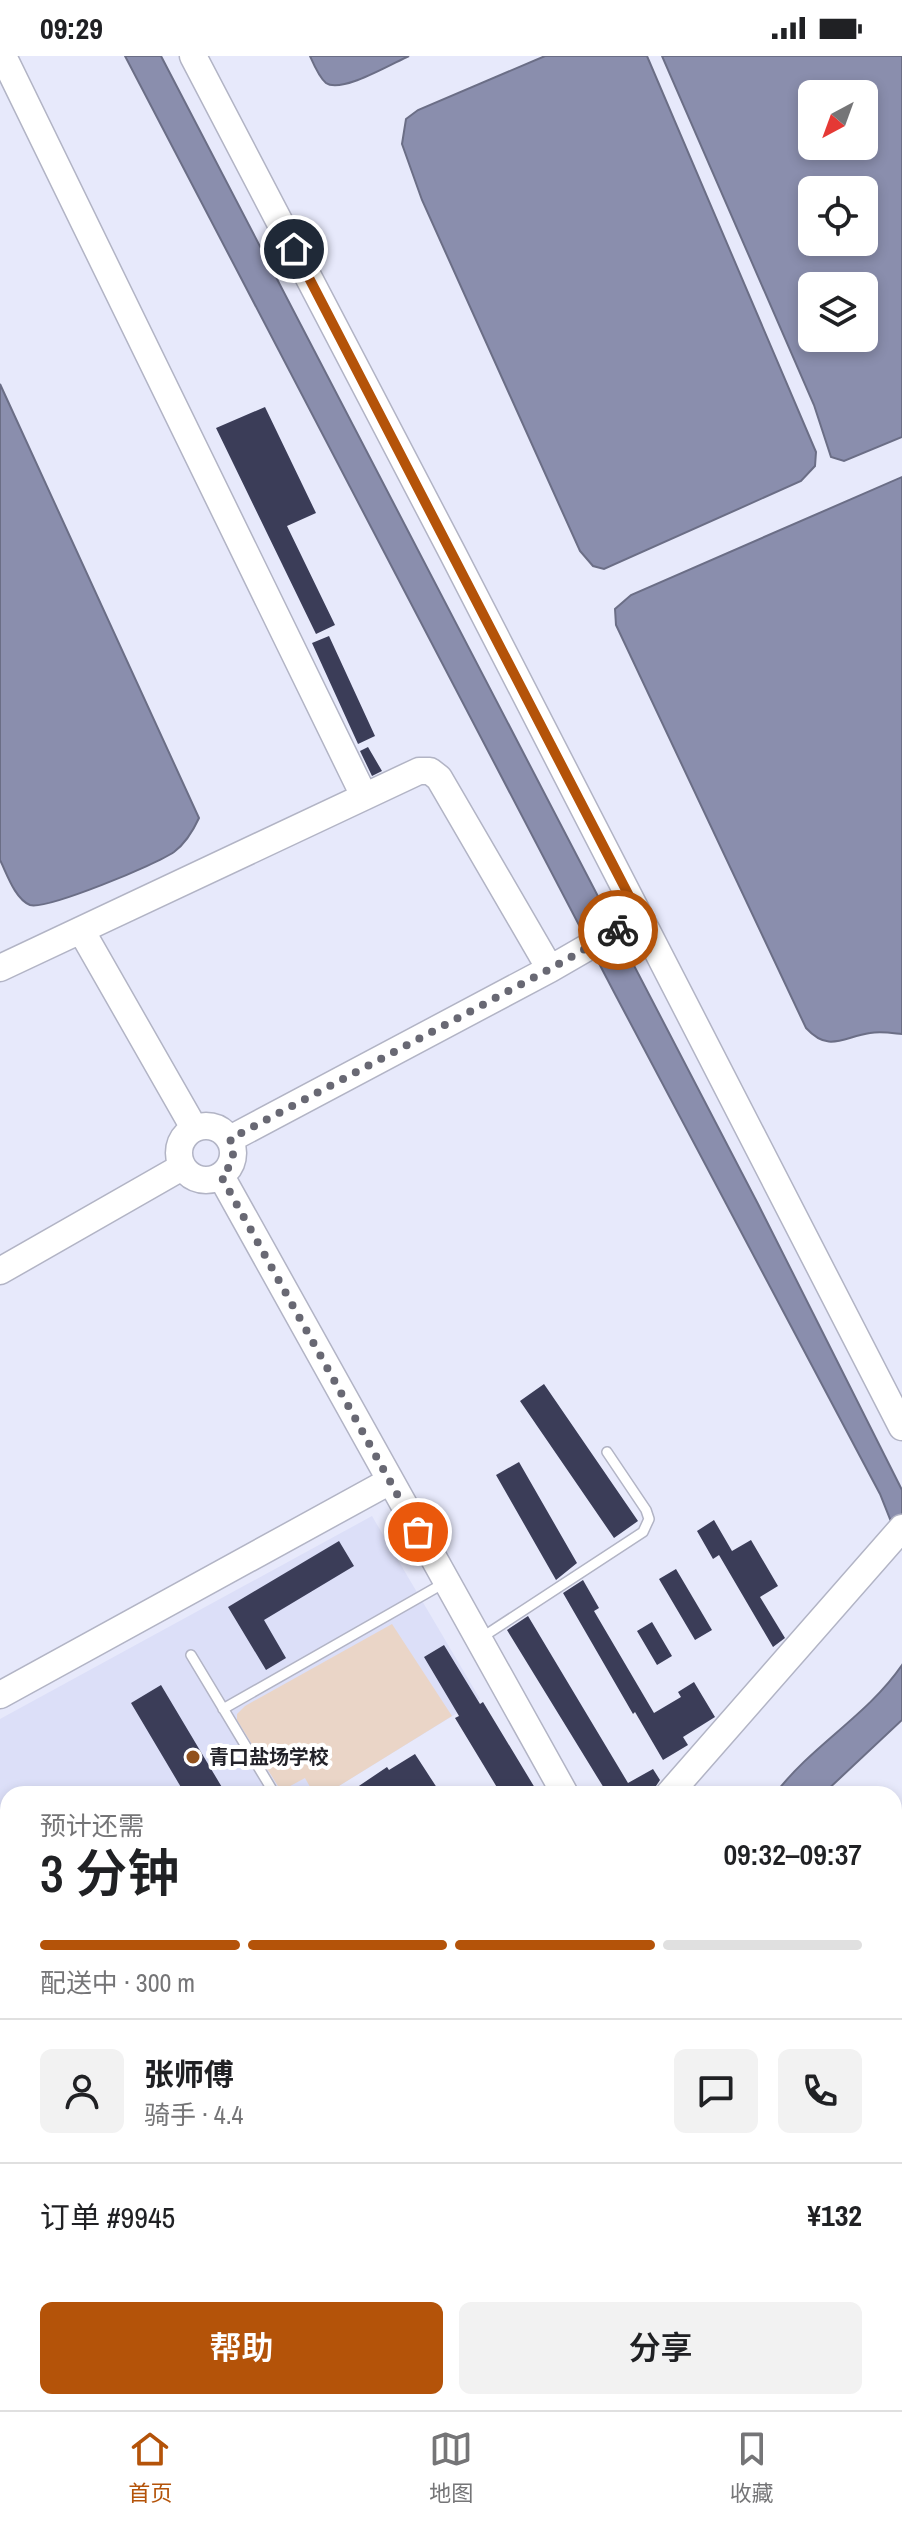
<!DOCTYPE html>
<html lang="zh">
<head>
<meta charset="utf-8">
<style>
	:root { --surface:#fff; --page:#f2f2f2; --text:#202124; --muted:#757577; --line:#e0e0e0; --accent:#b45309 }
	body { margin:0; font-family:"Archivo Narrow","Noto Sans SC",sans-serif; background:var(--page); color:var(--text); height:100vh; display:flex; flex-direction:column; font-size:30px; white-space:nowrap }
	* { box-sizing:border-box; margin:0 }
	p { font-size:26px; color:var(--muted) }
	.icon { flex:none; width:44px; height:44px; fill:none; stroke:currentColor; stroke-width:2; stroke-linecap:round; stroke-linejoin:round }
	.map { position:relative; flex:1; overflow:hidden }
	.sheet { position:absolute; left:0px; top:1730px; width:902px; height:624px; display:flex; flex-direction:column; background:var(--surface); border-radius:24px 24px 0 0; box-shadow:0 4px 12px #0003 }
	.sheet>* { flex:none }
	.needle { width:52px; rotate:221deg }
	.buttons { position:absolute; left:798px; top:24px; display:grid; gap:16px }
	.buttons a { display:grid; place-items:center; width:80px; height:80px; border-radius:12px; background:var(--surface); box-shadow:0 4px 12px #0003; font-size:40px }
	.pin { position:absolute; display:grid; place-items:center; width:68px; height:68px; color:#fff; margin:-34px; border:4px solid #fff; border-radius:50%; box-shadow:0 2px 8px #0007 }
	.courier { position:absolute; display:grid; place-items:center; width:80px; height:80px; margin:-40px; border:6px solid #b45309; border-radius:50%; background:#fff; color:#222; box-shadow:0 2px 10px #0007 }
	.head em { font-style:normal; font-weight:600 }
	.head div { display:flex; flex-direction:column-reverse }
	.head { display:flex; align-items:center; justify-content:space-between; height:136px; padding:0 40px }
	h1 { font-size:52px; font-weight:600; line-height:60px }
	.bar { display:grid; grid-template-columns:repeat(4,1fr); gap:12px 8px; align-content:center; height:96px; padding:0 40px }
	.bar i { height:10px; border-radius:6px; background:var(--line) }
	.bar .selected { background:var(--accent) }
	.bar p { grid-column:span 4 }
	.line { display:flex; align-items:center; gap:20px; padding:0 40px; border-top:2px solid var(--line) }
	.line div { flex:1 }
	.round { display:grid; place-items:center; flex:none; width:84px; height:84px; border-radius:12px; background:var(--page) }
	.button { display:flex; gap:16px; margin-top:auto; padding:16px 40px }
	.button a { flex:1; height:92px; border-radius:12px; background:var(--accent); color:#fff; font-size:32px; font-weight:600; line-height:92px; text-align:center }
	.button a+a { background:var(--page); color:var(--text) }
	.status { display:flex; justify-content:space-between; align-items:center; height:56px; padding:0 40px; background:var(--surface); direction:ltr }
	.status svg { height:22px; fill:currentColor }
	.dock { display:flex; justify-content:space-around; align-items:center; height:112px; border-top:2px solid var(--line); background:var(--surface); font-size:22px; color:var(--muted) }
	.dock a { display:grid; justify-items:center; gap:4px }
	.dock .selected { color:var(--accent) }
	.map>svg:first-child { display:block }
	.built { fill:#dcdff8 }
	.green { fill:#ead5c7 }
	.water { fill:#8a8ead; stroke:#6b6e86; stroke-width:2; fill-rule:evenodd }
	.building { fill:#3b3d58 }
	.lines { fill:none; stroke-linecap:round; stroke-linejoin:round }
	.lane-casing { stroke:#b2b4c5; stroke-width:12 }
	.street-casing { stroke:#b2b4c5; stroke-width:21 }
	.secondary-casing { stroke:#b2b4c5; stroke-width:29 }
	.lane { stroke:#fff; stroke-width:9 }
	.street { stroke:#fff; stroke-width:18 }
	.secondary { stroke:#fff; stroke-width:26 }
	.done { stroke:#686873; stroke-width:8; stroke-dasharray:0 14.4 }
	.route { stroke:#b45309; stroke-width:10 }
	.poi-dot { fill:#92511c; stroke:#fff; stroke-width:3 }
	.labels { text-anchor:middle; stroke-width:8; stroke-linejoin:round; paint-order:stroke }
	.poi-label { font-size:20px; font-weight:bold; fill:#23232a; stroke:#fff; text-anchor:start }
</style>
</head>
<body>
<div class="status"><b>09:29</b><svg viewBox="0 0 49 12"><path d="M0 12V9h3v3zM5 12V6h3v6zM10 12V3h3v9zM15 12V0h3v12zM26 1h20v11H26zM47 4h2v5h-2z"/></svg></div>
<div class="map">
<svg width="902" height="2354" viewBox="0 0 902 2354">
	<rect width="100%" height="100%" fill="#e7e9fb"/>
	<path class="built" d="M372,1460l108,183 -154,95h-318v157l-8,-13v-219z"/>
	<path class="green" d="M392,1568l60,92 -126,78h-12l-9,-16 -24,13 -44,-71v-6l8,-8z"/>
	<path class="water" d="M125,0h36l597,1148 144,286v59l-22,-55 -265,-500z
		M310,0h99c-16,7 -68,38 -83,27 -7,-6 -12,-18 -16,-27z
		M545,0h102l169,396 -1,14 -14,15 -197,88 -11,-3 -13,-15 -158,-351 -20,-56 4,-25 12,-9z
		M662,0h240v381l-58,24 -13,-4 -17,-52zM812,38h52v52h-52zM812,134h52v52h-52zM864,230v52h-52v-52z
		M0,328l199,434c-6,13 -13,25 -25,34 -17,12 -127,58 -144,53 -15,-6 -23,-31 -30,-45z
		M902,421v557c-10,-1 -21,-3 -32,-1 -27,4 -41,20 -64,-5l-190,-403 -1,-16 16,-14z
		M902,1609v55l-79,74h-48c37,-49 92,-78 127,-129z
		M894,2325l8,8v21h-360l-2,-8h354z
		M168,2346h187l-7,8h-187z"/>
	<path class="building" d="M265,351l51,106 -29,13 48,99 -19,9 -100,-206z
		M329,580l46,100 -17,8 -46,-101z
		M368,691l14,24 -10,5 -12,-25z
		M544,1328l94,137 -24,17 -94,-137z
		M519,1406l58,101 -21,17 -60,-105z
		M714,1464l18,31 19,-11 27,46 -18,11 25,41 -12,9 -54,-92 -6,4 -16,-28z
		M339,1485l15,25 -90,54 22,38 -20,12 -38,-63z
		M676,1513l36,61 -17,10 -36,-61z
		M583,1524l16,28 -5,3 60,102 27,-16 -3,-5 16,-10 21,35 -32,20 5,8 -25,15 -28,-48 -2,2 -70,-121z
		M528,1560l100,167 25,-14 7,11 -4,6 -14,8h-31l4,-2 -2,-3 -6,4 -100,-163z
		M652,1566l20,34 -15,9 -20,-34z
		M444,1589l36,59 3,-2 52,86 -9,6h-25l-46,-76 4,-2 -35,-59z
		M161,1629l65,109h-41l-54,-91z
		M415,1698l26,40h-94l40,-27 2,3z"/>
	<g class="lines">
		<g class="lane-casing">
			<path id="lane" d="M481,1582l162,-106 6,-13 -3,-9 -39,-58
				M191,1599l80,133
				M223,1653l223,-127"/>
		</g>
		<g class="street-casing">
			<path id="street" d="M894,2165l8,5"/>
		</g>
		<g class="secondary-casing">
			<path id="secondary" d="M3,0l361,740
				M193,0l259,496 450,875
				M81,874l113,198
				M0,912l419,-197h11l9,7 111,191
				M179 1097a27 27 0 1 1 54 0a27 27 0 1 1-54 0Z
				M230,1083l320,-170 90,-52
				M221,1120l344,618
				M0,1215l182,-104
				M0,1639l390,-214
				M669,1738l233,-266
				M0,1972l8,14
				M128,2354l7,-8"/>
		</g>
		<use href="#lane" class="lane"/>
		<use href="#street" class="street"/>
		<use href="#secondary" class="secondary"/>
	</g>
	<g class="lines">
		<path class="done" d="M418,1476l-197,-356c12,-11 15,-22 9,-37l320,-170 68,-39"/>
		<path class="route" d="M294,193l346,668 -22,13"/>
	</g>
	<circle class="poi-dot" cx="193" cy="1701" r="8"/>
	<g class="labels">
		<g class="poi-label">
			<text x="209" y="1708">青口盐场学校</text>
		</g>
	</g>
</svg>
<div class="buttons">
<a><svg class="needle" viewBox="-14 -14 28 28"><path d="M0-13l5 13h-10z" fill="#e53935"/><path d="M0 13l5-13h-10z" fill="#757577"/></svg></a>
<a><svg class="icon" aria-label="locate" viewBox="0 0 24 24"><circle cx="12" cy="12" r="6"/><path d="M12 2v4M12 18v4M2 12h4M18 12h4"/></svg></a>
<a><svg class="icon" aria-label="layers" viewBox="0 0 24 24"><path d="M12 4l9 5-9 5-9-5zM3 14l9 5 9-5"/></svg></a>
</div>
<div class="pin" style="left:418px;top:1476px;background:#ea580c"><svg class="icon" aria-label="bag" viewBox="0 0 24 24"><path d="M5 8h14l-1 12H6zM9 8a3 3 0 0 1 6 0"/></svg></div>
<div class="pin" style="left:294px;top:193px;background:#1f2937"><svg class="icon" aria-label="home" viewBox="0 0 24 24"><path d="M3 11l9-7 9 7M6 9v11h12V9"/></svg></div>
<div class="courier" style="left:618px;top:874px"><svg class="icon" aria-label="bike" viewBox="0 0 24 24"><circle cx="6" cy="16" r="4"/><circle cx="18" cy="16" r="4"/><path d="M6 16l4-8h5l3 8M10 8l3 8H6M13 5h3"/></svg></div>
<section class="sheet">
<div class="head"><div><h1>3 分钟</h1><p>预计还需</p></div><em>09:32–09:37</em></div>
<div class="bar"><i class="selected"></i><i class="selected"></i><i class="selected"></i><i></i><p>配送中 · 300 m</p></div>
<div class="line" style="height:144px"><a class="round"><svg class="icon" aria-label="person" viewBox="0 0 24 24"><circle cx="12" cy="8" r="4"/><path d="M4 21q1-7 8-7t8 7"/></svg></a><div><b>张师傅</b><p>骑手 · 4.4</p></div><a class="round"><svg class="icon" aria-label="chat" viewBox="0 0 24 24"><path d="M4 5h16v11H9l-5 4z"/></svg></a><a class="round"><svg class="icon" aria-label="phone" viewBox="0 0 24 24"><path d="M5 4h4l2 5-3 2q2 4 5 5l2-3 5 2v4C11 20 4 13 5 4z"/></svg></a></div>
<div class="line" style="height:104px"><div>订单 #9945</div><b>¥132</b></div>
<div class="button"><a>帮助</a><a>分享</a></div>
</section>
</div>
<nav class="dock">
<a class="selected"><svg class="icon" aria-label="home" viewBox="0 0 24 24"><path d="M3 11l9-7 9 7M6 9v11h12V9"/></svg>首页</a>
<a><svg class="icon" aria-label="map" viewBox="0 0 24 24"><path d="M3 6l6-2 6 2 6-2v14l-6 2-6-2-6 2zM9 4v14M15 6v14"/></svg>地图</a>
<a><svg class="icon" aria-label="saved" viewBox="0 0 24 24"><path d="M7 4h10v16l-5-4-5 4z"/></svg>收藏</a>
</nav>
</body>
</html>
